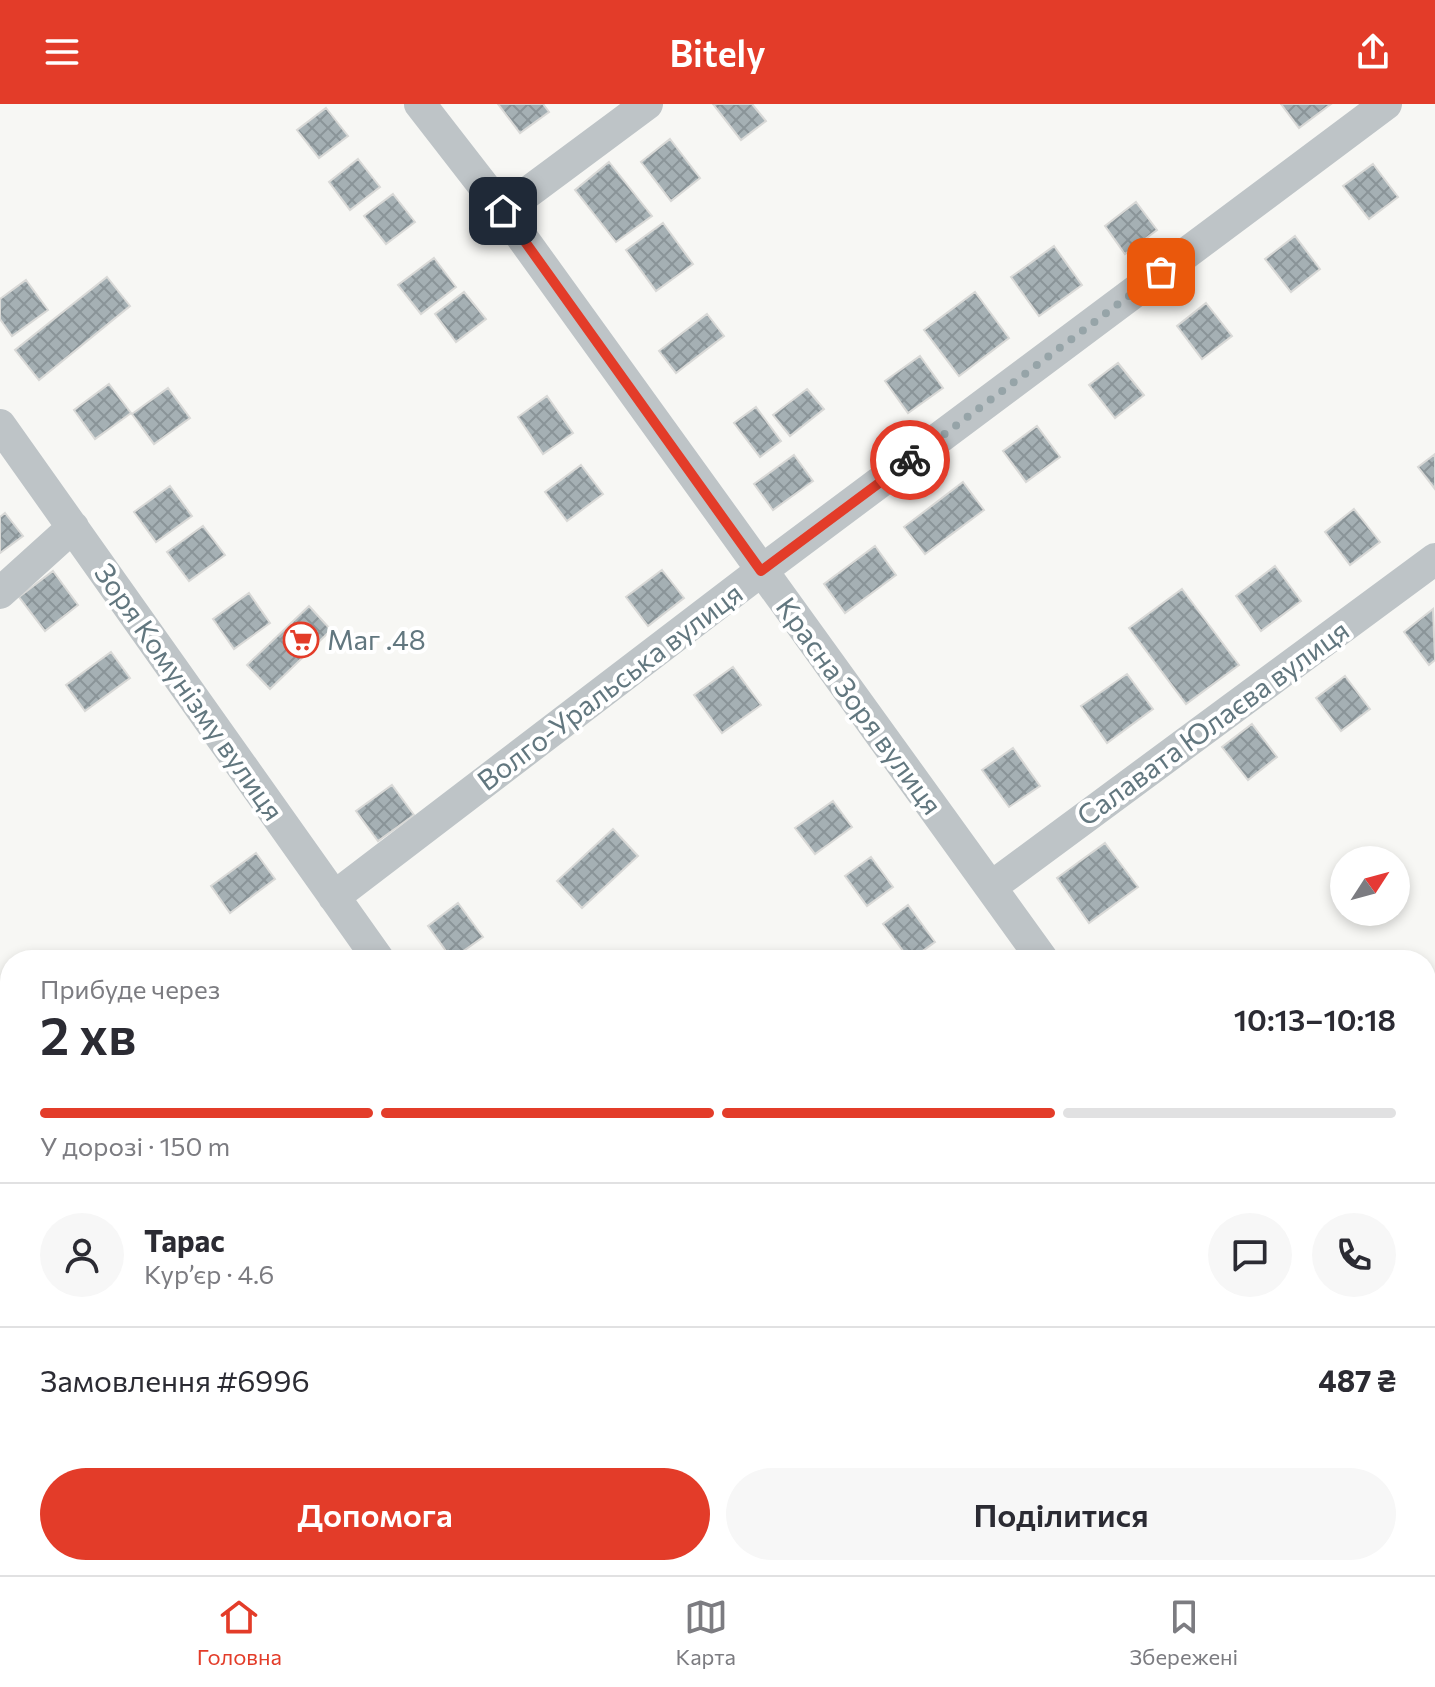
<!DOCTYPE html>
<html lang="uk">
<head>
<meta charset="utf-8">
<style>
	:root { --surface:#fff; --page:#f7f7f7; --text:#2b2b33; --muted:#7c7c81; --line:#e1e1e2; --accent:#e33c29 }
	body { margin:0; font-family:Commissioner,sans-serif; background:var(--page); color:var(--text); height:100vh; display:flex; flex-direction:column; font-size:30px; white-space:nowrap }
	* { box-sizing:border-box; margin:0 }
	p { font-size:26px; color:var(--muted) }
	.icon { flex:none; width:44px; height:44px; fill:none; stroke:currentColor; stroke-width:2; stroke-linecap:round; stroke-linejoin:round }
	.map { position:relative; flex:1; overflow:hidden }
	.side { position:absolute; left:0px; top:846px; width:1436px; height:626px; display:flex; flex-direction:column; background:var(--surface); border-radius:32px 32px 0 0; box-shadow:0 4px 12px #0003 }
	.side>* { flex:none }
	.needle { width:52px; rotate:54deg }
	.controls { position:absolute; left:1330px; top:742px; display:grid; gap:16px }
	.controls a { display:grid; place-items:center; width:80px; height:80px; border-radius:50%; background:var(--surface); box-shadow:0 4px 12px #0003; font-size:40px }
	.pin { position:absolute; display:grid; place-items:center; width:68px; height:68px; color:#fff; margin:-34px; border-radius:16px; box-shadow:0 4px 12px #0006 }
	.courier { position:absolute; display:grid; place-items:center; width:80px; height:80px; margin:-40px; border:6px solid #e33c29; border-radius:50%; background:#fff; color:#222; box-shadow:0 2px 10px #0007 }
	.headline em { font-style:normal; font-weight:600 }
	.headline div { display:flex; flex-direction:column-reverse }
	.headline { display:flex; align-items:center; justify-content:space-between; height:136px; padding:0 40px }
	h1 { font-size:52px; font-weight:600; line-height:60px }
	.bar { display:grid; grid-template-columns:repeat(4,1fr); gap:12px 8px; align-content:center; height:96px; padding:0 40px }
	.bar i { height:10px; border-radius:6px; background:var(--line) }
	.bar .on { background:var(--accent) }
	.bar p { grid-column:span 4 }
	.line { display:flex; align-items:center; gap:20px; padding:0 40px; border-top:2px solid var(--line) }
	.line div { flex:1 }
	.round { display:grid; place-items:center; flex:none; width:84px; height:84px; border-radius:42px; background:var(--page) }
	.cta { display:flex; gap:16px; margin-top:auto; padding:16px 40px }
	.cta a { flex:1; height:92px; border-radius:48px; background:var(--accent); color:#fff; font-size:32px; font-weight:600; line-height:92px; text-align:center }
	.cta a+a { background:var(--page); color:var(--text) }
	header { display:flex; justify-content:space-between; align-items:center; height:104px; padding:0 40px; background:var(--accent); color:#fff; font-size:36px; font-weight:600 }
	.tab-bar { display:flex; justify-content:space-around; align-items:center; height:112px; border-top:2px solid var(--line); background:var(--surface); font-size:22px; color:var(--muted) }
	.tab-bar a { display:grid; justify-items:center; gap:4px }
	.tab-bar .on { color:var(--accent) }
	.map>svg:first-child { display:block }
	.building { fill:url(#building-cross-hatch); stroke:#d9d9d7; stroke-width:2 }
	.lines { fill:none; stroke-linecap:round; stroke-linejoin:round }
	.street { stroke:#bec4c7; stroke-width:32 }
	.done { stroke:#96a4a8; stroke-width:8; stroke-dasharray:0 14.4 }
	.route { stroke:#e33c29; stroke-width:10 }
	.labels { text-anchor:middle; stroke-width:8; stroke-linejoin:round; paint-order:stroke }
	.poi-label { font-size:28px; fill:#62777f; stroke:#fff; text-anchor:start }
	.street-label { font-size:28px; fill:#62777f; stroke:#fff }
</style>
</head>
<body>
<header><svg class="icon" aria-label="menu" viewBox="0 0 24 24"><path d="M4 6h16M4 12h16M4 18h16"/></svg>Bitely<svg class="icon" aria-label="share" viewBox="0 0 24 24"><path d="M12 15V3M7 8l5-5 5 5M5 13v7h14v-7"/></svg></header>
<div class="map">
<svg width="1435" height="1471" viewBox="0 0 1435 1471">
	<defs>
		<pattern id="building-cross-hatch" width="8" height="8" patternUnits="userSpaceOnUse" patternTransform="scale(2)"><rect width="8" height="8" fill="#a5b0b4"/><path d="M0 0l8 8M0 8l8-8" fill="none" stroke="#8a9498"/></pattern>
	</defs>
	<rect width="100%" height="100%" fill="#f7f7f4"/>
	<path class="building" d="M498,0h45l6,8 -29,21z
		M713,0h39l14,17 -25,19z
		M1281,0h50l-32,24z
		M326,4l22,28 -29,22 -22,-28z
		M670,35l30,39 -29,23 -30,-39z
		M358,55l22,28 -30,23 -21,-28z
		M609,58l43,54 -36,26 -41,-52z
		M1373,60l25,33 -29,22 -26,-33z
		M393,90l22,28 -29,22 -22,-28z
		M1136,98l21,28 -32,24 -20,-28z
		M663,119l30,41 -37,27 -30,-41z
		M1295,132l25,33 -29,23 -26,-33z
		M1054,142l28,39 -43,31 -28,-39z
		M434,154l22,29 -35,27 -23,-29z
		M107,173l23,29 -91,74 -24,-30z
		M26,176l22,30 -36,26 -12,-17v-20z
		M464,188l22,27 -30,23 -21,-28z
		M975,188l34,46 -50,38 -35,-46z
		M1206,199l26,33 -30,23 -25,-33z
		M707,210l17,22 -48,37 -17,-22z
		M920,252l23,32 -35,25 -23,-32z
		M1118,259l26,32 -29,23 -26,-33z
		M109,280l22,29 -36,26 -21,-29z
		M168,284l22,30 -36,26 -22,-30z
		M807,285l17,20 -34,27 -17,-21z
		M547,292l26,37 -30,21 -25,-37z
		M756,303l25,34 -21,16 -26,-34z
		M1037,322l23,31 -34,25 -23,-31z
		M1435,350v35l-17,-22z
		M794,351l19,26 -40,29 -19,-26z
		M581,361l22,29 -36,27 -22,-29z
		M963,378l21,28 -59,44 -21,-27z
		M170,382l22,30 -36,26 -22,-30z
		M1354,405l26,33 -30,23 -25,-33z
		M5,409l18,23 -23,17v-36z
		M203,422l22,29 -36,26 -22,-29z
		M875,442l21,29 -51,38 -21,-29z
		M1275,462l26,35 -40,30 -25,-35z
		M662,466l22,28 -36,28 -22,-29z
		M53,467l25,34 -33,26 -26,-34z
		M1182,485l57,76 -53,39 -57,-76z
		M249,489l21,30 -36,26 -21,-30z
		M309,502l22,24 -61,59 -23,-24z
		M1433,505l2,51 -6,5 -25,-33z
		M111,548l19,26 -45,33 -19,-26z
		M733,563l28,38 -39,28 -28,-38z
		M1127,570l26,35 -46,34 -26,-37z
		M1345,572l25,33 -29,22 -25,-33z
		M1252,620l25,33 -29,23 -26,-33z
		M1013,644l27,38 -31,21 -27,-37z
		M392,681l22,30 -36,26 -22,-30z
		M833,697l19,26 -37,27 -20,-26z
		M613,725l25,27 -56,52 -25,-27z
		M1105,739l33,44 -49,36 -32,-45z
		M256,749l19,26 -45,34 -19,-27z
		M871,753l22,30 -26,19 -22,-30z
		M458,799l25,34 -31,22 -24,-33z
		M908,801l27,37 -25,18 -27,-36z
		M2,936l8,11v48l-10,8z
		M10,1239v43l-10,-13v-22z"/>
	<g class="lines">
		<path class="street" d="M420,0l83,107 540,749
			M503,107l144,-107
			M0,321l379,535
			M0,489l73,-66
			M991,783l444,-328
			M334,793l427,-326 625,-467
			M1426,938l9,-7
			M0,1094l10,14
			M257,1462l6,9
			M809,1462l7,9
			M741,1471l11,-9"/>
	</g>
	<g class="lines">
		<path class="done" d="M910,356l251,-188"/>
		<path class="route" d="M503,107l258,360 149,-111"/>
	</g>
	<defs>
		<g id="supermarket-ring" transform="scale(1.8)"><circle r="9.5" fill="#fff" stroke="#e33c29" stroke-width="1.5"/><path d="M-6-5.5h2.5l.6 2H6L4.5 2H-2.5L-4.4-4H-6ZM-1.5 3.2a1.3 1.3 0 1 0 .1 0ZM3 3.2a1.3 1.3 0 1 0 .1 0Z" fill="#e33c29"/></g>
	</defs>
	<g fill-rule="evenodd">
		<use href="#supermarket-ring" x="301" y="536"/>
	</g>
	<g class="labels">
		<g class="poi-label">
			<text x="327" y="546">Маг .48</text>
		</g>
		<g class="street-label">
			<text transform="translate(610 583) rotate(-37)" y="10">Волго-Уральська вулиця</text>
			<text transform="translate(189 588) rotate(55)" y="10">Зоря Комунізму вулиця</text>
			<text transform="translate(859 602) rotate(54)" y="10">Красна Зоря вулиця</text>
			<text transform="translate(1213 619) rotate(-36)" y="10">Салавата Юлаєва вулиця</text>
		</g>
	</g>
</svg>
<div class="controls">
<a><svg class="needle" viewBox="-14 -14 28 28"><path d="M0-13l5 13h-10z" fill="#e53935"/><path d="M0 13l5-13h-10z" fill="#7c7c81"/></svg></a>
</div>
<div class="pin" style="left:1161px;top:168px;background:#ea580c"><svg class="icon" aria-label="bag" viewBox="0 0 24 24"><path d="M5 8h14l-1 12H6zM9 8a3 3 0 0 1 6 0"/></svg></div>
<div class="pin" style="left:503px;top:107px;background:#1f2937"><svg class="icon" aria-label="home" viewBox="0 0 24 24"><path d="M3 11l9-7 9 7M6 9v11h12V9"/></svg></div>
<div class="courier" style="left:910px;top:356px"><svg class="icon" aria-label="bike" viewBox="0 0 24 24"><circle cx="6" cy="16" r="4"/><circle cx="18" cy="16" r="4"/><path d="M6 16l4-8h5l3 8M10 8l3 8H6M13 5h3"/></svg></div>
<section class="side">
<div class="headline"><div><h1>2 хв</h1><p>Прибуде через</p></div><em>10:13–10:18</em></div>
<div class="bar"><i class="on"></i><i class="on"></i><i class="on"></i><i></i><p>У дорозі · 150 m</p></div>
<div class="line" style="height:144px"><a class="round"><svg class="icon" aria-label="person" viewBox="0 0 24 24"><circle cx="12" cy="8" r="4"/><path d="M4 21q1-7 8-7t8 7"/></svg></a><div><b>Тарас</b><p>Кур’єр · 4.6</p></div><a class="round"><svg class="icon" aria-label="chat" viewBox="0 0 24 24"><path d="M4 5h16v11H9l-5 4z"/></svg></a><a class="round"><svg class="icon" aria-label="phone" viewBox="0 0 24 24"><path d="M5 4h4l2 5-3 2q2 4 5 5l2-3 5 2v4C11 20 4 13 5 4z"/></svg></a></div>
<div class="line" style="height:104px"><div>Замовлення #6996</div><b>487 ₴</b></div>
<div class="cta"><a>Допомога</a><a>Поділитися</a></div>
</section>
</div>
<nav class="tab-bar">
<a class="on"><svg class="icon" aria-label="home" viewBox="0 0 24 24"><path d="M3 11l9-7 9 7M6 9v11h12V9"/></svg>Головна</a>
<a><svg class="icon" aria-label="map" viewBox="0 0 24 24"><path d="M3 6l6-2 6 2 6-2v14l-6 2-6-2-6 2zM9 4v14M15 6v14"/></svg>Карта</a>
<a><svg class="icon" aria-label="saved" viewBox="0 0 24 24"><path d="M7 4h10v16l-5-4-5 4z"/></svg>Збережені</a>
</nav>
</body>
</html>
